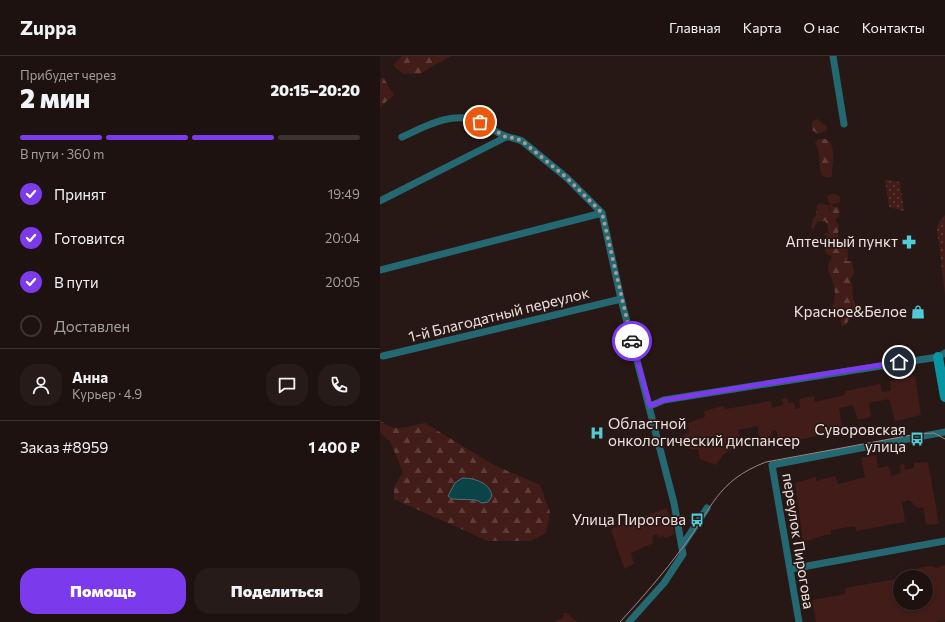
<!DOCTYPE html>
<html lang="ru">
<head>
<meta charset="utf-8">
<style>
	:root { --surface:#1e1210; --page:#261b19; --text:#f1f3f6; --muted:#a19e9f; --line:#3c3230; --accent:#7c3aed }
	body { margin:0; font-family:Commissioner,sans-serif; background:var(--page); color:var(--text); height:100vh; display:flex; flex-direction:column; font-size:15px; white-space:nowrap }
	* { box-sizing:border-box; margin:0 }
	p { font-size:13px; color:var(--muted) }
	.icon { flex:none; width:22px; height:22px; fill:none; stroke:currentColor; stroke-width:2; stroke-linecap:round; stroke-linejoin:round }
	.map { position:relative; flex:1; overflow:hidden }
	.side { display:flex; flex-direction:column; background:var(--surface); width:380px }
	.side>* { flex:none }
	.fabs { position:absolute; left:513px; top:514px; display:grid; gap:8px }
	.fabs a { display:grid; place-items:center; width:40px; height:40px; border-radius:50%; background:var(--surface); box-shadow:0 2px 6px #0003,0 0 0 1px var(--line); font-size:20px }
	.pin { position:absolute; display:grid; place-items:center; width:34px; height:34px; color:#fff; margin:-17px; border:2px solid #fff; border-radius:50%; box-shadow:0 1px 4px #0007 }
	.courier { position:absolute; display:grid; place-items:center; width:40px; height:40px; margin:-20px; border:3px solid #7c3aed; border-radius:50%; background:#fff; color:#222; box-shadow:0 1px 5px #0007 }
	.overview em { font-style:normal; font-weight:800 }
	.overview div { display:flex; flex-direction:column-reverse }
	.overview { display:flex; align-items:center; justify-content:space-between; height:68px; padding:0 20px }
	h1 { font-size:26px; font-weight:800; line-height:30px }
	.bar { display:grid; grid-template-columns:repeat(4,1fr); gap:6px 4px; align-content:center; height:48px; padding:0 20px }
	.bar i { height:5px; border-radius:3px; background:var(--line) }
	.bar .on { background:var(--accent) }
	.bar p { grid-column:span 4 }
	.line { display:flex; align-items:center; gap:10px; padding:0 20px; border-top:1px solid var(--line) }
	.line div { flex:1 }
	.round { display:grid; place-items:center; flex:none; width:42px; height:42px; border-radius:16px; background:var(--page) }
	ol { padding:0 20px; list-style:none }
	li { display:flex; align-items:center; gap:12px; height:44px }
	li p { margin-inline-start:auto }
	li .icon { padding:4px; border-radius:50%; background:var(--accent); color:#fff; stroke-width:4 }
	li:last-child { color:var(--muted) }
	li i { width:22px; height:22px; border:2px solid var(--line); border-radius:50% }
	.button { display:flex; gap:8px; margin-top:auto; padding:8px 20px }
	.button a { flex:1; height:46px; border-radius:16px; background:var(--accent); color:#fff; font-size:16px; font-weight:800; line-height:46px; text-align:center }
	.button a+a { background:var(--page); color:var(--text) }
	header { display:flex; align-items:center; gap:24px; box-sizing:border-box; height:56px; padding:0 20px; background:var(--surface); border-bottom:1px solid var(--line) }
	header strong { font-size:19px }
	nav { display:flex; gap:22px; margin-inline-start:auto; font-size:14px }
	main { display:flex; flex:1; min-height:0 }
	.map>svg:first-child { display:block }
	.grass { fill:url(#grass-dots) }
	.forest { fill:url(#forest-firs) }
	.garden { fill:#421c18 }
	.water { fill:#0a4348; stroke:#4e7376 }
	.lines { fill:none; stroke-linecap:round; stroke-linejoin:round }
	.street { stroke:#246971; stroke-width:7 }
	.secondary { stroke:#0795a1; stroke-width:10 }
	.tram { stroke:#968986; stroke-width:1 }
	.done { stroke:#a99b99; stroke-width:4; stroke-dasharray:0 7.2 }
	.route { stroke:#7c3aed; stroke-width:5 }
	.labels { text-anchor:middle; stroke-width:3.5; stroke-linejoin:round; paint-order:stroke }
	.poi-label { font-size:15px; fill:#eee2e0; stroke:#281815; text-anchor:end }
	.street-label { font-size:15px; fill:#eee2e0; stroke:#281815 }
</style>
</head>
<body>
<header>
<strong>Zuppa</strong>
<nav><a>Главная</a><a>Карта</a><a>О нас</a><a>Контакты</a></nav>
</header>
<main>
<section class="side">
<div class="overview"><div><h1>2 мин</h1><p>Прибудет через</p></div><em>20:15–20:20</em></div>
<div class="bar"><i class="on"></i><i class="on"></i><i class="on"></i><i></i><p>В пути · 360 m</p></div>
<ol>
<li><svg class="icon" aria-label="check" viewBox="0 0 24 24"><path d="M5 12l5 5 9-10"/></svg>Принят<p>19:49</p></li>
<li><svg class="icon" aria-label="check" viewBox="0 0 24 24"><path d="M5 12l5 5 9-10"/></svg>Готовится<p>20:04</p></li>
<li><svg class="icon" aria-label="check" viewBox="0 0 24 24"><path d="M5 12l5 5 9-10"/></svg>В пути<p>20:05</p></li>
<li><i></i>Доставлен</li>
</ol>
<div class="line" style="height:72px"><a class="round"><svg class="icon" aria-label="person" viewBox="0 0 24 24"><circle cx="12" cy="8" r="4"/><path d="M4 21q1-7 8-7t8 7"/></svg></a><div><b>Анна</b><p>Курьер · 4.9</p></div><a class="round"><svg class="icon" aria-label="chat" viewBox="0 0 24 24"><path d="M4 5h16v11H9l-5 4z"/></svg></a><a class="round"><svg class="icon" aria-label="phone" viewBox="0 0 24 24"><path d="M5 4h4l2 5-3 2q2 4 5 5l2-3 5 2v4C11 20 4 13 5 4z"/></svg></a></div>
<div class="line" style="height:52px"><div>Заказ #8959</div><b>1 400 ₽</b></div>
<div class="button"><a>Помощь</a><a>Поделиться</a></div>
</section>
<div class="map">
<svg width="565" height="566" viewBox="0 0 565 566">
	<defs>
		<pattern id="grass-dots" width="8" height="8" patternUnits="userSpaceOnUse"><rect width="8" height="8" fill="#421c18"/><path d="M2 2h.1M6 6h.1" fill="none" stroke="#5e3d39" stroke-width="1.8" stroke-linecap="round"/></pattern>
		<pattern id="forest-firs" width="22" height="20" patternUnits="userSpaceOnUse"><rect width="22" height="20" fill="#421c18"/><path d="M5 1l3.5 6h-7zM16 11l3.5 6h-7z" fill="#5e3d39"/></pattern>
	</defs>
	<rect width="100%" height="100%" fill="#281815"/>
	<path class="grass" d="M505,123l15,3 4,29 -15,-4z
		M565,159v79l-8,-66 3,-7z"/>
	<path class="forest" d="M22,0h49l-32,18h-16l-10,-9z
		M3,21l11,18 -14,12v-27z
		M437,63l10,8 -1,4 -8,3 -6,-4v-8z
		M439,83h7c12,7 5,26 6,37l-3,2 -7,-2c-4,-10 -1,-24 -7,-34z
		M452,138l6,1 2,3v4l-8,2 1,3h5l2,4 -1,5 -4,4 4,6 -2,14 1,2 5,-1 4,3 1,12 -2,5h6l2,12 -4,7 3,7 -1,7 4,12 -3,3 -2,-1 -3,1 5,8h-3l-4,8 -5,1v-9h-6l-3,-9c2,-6 4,-14 2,-21 -2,-14 -11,-15 -2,-30l-7,-5 1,-5 -1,-7 2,-4 -3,-1 1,-2h3v-7l-3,-5 -8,1 -4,7 -2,-1 2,-10 3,-2 1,-11 3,-2 10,3 -1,5 2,-1 -4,-14z
		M0,364c14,14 27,6 45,3l67,41 48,21 10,27 -4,21 -15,8h-43l-94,-42v-12l9,-15 -13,-31 -10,-8z"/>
	<path class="garden" d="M535,320l6,39 -26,6 -6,-22 -20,4 2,14 -13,3 -5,-15 -14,3 3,18 -8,2v4l-54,12 -4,-14 -4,1v6l-11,7 -4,-18 -19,4 3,12 -18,13 -7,10 -16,-6 -2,-10 -8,1 -7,-15 6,-2 -1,-10 17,-6 -1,-6 19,-5 3,3 45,-8 1,7 11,-3 -1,-6 5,-1 1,5h6l1,6 5,-1 -1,-9 15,-3 1,6 30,-7v-4l35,-7 2,8 9,-1 -1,-10z
		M496,399l2,13 11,-2 2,10 10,-3 -1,-8 4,-1 1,6 9,-2v-5l14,-1 11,62 -13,1 -3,-18 -5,1 -9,-8 -7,2 3,20 -49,9 -1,-5 -24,4v4c-10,1 -18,6 -28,8l-8,-59 21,-6v4l19,-5 3,8 27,-7 -4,-19z
		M287,452l8,26 -9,4 -3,-2 -3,2 -4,-4 -4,2 1,7 -22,10 3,11 -10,5 -13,-40z
		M565,509v55l-10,2h-119l-4,-22 33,-6v-6l51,-9 2,-1 2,25h26v-26h-7l-1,-9 13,-2 5,2z
		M186,556l11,10h-23l10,-5 -1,-3z"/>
	<path class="water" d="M82,422c11,0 28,4 30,18l-4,6 -6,1 -6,-3 -24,-1 -4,-3 7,-13z"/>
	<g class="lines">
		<path class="street" d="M453,0l11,68
			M22,81c24,-11 50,-26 76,-16 9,4 17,11 27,15 5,2 11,2 17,5l45,37 35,35 19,86 53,204 9,51 -19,29 -35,39
			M0,145l126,-64
			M0,214l222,-57
			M3,300l238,-57
			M270,350l14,-6 274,-43 7,-4
			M302,490l25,-38
			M411,513l154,-28
			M419,566l-27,-157 173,-33"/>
		<path class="secondary" d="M558,301l7,40"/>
		<path class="tram" d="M240,566c22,-24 43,-48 63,-75 29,-38 33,-66 83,-85l151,-28 17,-1 11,6"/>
	</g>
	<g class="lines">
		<path class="done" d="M100,66l26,15 9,1 7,3 45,37 35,35 30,128"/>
		<path class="route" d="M252,285l18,65 14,-6 235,-38"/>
	</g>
	<defs>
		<g id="pharmacy-bare" transform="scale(1.08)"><path d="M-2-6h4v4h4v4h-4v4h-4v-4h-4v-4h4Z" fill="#52cbd8" stroke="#281815" stroke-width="2.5" paint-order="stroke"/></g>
		<g id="shop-bare" transform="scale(1.08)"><path d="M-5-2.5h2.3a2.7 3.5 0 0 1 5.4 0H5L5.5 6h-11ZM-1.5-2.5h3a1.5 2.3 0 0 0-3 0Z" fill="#52cbd8" stroke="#281815" stroke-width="2.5" paint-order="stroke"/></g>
		<g id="hospital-bare" transform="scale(1.08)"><path d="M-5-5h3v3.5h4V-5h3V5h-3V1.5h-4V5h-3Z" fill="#52cbd8" stroke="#281815" stroke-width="2.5" paint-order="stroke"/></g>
		<g id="bus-bare" transform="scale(1.08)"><path d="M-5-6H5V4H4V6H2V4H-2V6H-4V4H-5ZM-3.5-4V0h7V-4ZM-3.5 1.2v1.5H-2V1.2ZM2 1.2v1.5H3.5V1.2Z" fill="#52cbd8" stroke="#281815" stroke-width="2.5" paint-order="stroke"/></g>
	</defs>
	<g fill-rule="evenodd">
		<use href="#pharmacy-bare" x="529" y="186"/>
		<use href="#shop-bare" x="538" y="256"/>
		<use href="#hospital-bare" x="217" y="377"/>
		<use href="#bus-bare" x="537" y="383"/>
		<use href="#bus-bare" x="317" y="464"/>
	</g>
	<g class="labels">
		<g class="poi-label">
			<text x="518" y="191">Аптечный пункт</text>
			<text x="527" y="261">Красное&amp;Белое</text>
			<text x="228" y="373" text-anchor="start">Областной<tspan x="228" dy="17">онкологический диспансер</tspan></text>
			<text x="526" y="379">Суворовская<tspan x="526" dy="17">улица</tspan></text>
			<text x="306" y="469">Улица Пирогова</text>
		</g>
		<g class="street-label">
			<text transform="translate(119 259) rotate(-14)" y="5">1-й Благодатный переулок</text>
			<text transform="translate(418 485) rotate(81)" y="5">переулок Пирогова</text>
		</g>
	</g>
</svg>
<div class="fabs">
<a><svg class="icon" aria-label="locate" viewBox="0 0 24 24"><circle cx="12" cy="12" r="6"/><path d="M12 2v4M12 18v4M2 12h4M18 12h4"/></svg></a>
</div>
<div class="pin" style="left:100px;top:66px;background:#ea580c"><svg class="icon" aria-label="bag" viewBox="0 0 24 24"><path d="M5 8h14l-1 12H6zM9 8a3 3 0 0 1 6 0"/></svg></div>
<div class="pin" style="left:519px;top:306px;background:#1f2937"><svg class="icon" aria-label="home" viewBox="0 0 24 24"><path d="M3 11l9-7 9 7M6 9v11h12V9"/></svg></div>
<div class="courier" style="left:252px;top:285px"><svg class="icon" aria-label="car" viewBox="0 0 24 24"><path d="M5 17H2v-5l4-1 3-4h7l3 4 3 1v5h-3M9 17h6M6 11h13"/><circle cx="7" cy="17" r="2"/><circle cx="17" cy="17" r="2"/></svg></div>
</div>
</main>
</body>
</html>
